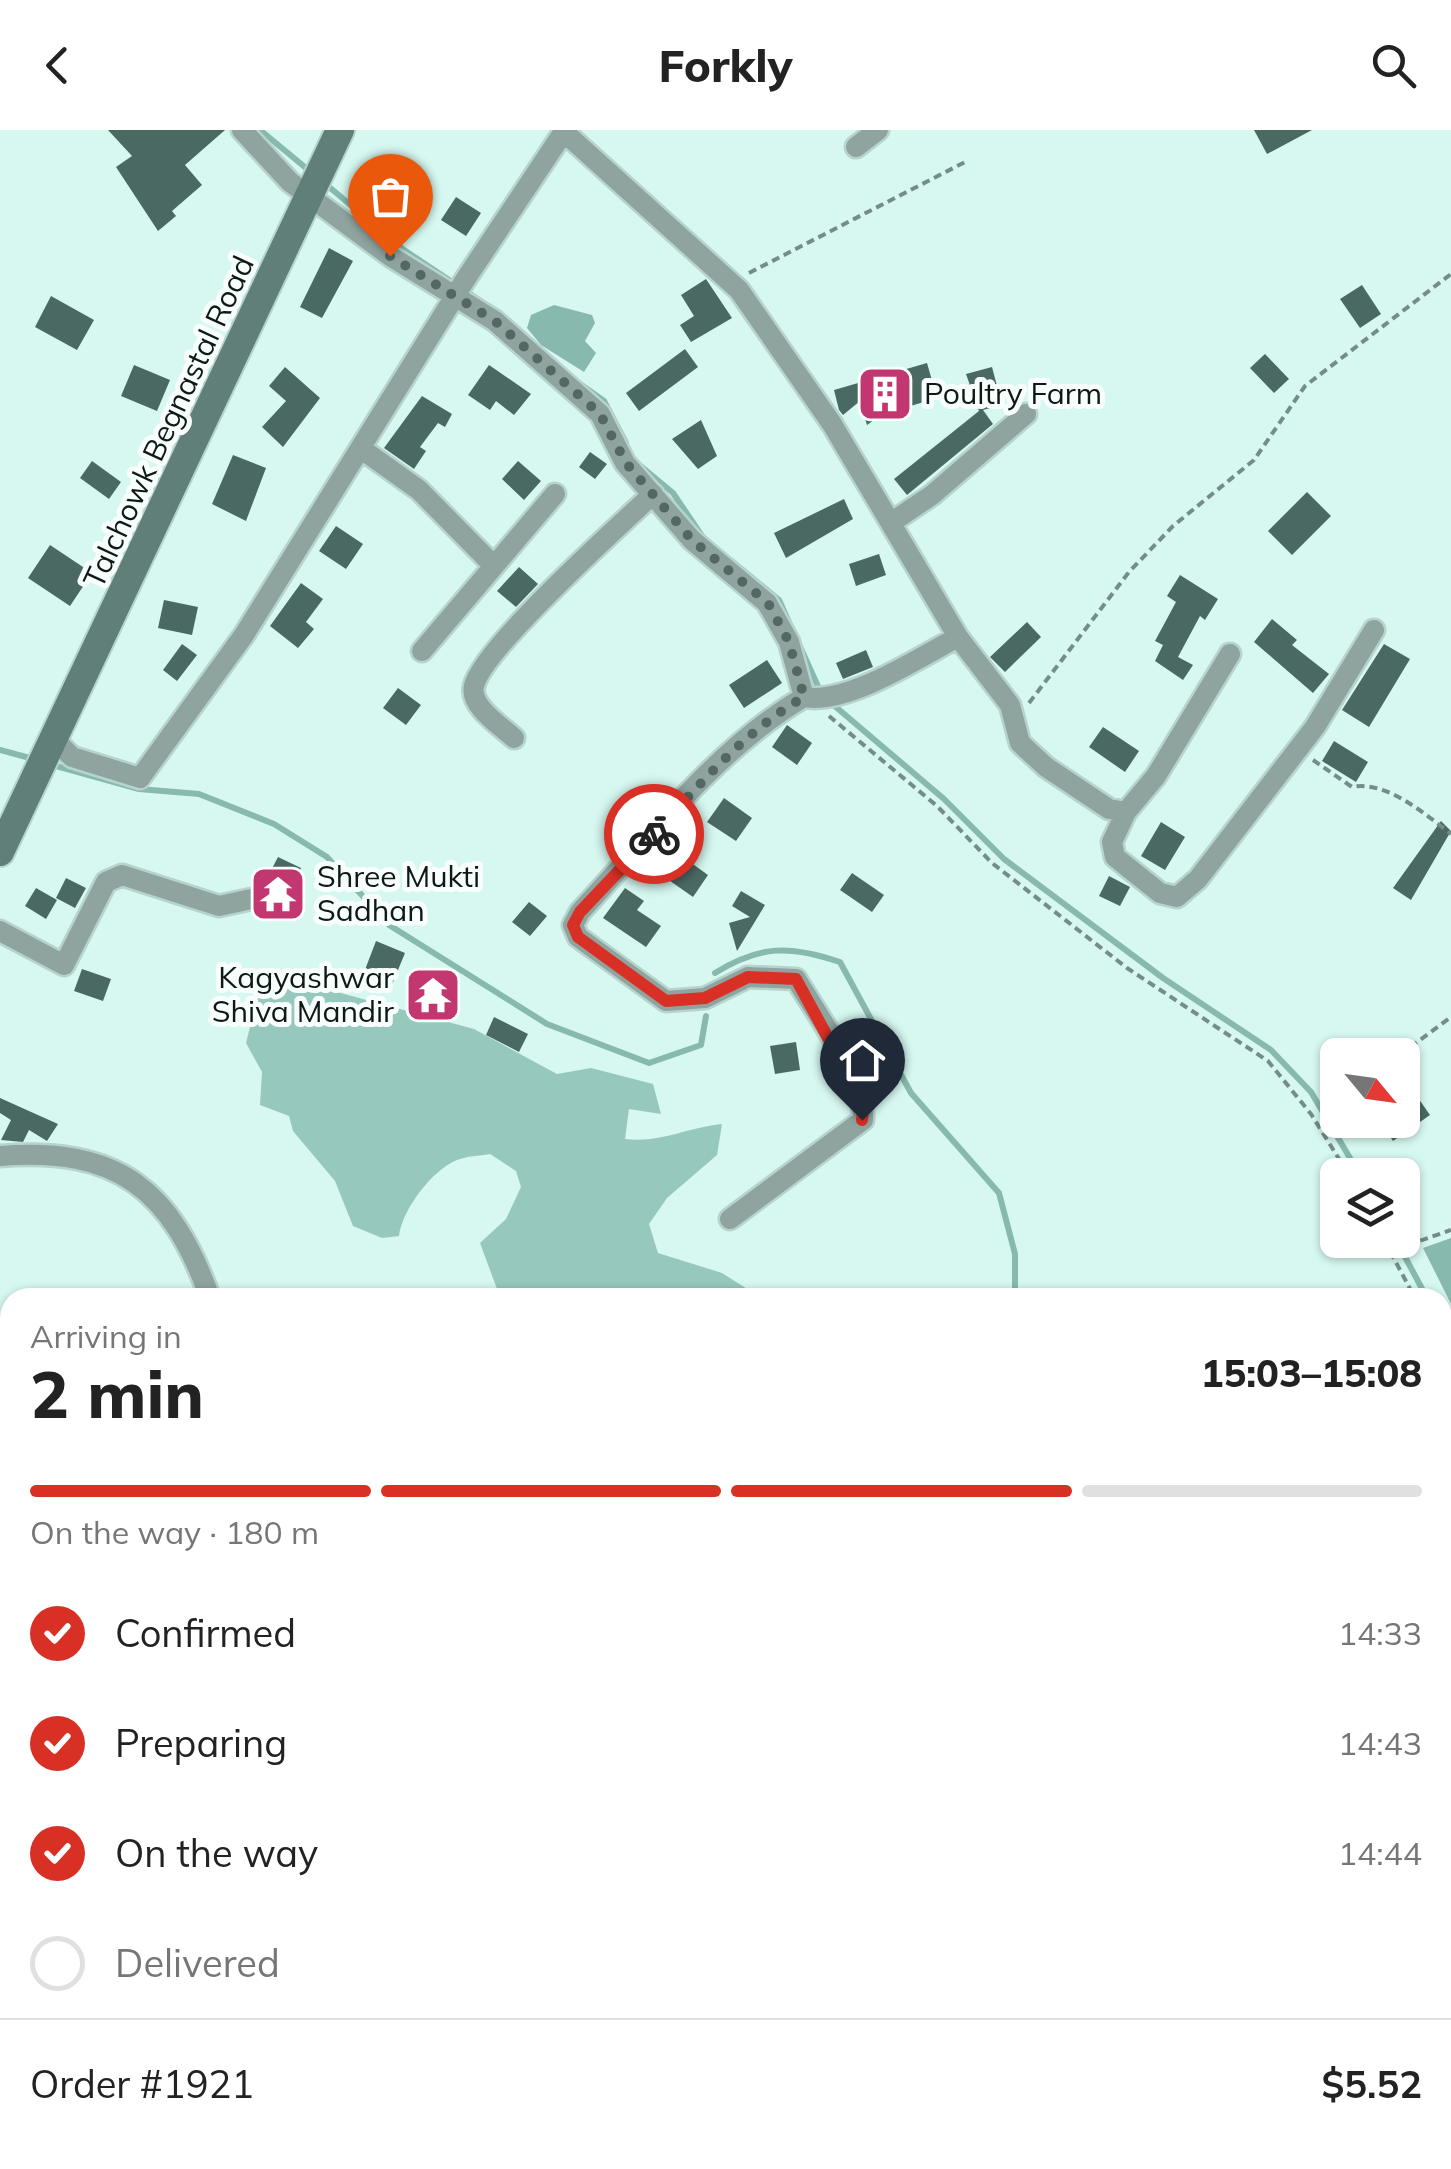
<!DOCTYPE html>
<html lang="en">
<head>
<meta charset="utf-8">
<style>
	:root { --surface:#fff; --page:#f2f2f2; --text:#222; --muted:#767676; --line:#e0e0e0; --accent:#d93025 }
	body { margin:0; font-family:Mulish,sans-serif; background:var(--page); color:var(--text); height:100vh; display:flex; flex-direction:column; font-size:38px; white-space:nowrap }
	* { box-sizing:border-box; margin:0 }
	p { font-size:32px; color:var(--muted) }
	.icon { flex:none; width:55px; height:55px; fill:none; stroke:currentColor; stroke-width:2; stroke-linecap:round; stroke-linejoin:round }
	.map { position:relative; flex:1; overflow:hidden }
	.drawer { position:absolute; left:0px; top:1158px; width:1452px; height:882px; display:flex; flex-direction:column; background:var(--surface); border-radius:30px 30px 0 0; box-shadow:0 2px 8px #0004 }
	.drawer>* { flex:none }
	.needle { width:65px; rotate:119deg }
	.buttons { position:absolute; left:1320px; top:908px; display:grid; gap:20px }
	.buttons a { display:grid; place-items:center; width:100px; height:100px; border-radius:15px; background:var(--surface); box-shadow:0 2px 8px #0004; font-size:50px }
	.pin { position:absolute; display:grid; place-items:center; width:85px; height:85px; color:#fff; margin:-102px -42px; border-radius:50% 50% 50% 0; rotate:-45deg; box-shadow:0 0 10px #0007 }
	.pin .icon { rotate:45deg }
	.courier { position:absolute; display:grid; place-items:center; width:100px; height:100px; margin:-50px; border:8px solid #d93025; border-radius:50%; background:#fff; color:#222; box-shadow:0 2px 12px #0007 }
	.head em { font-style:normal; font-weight:800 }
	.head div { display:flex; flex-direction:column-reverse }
	.head { display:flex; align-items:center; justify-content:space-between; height:170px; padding:0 30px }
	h1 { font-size:65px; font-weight:800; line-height:75px }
	.bar { display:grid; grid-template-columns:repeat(4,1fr); gap:15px 10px; align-content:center; height:120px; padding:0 30px }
	.bar i { height:12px; border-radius:8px; background:var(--line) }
	.bar .selected { background:var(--accent) }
	.bar p { grid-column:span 4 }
	.line { display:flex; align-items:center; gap:25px; padding:0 30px; border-top:2px solid var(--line) }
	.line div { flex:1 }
	ol { padding:0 30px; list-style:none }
	li { display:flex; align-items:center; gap:30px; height:110px }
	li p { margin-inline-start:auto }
	li .icon { padding:10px; border-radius:50%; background:var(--accent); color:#fff; stroke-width:4 }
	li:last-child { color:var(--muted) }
	li i { width:55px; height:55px; border:5px solid var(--line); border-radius:50% }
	header { display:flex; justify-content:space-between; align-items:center; height:130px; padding:0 30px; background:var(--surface); font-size:45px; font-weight:800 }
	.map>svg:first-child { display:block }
	.built { fill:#c2ede3 }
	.forest { fill:#97c8bd }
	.water { fill:#88b9af }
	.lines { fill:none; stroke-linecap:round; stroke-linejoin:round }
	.stream { stroke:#88b9af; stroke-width:6 }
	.building { fill:#4b6963 }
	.service-casing { stroke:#b6d4cd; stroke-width:15 }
	.minor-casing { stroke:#b6d4cd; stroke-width:25 }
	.secondary-casing { stroke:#b6d4cd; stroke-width:32 }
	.path { stroke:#758d88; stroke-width:4; stroke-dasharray:8 5; stroke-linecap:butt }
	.service { stroke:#8fa49f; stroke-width:10 }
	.minor { stroke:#8fa49f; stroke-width:20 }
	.secondary { stroke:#617f79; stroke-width:28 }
	.done { stroke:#536763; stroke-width:10; stroke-dasharray:0 18 }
	.route { stroke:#d93025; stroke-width:12 }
	.labels { text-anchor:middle; stroke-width:10; stroke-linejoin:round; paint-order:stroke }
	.poi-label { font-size:30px; fill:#0d1917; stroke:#f7fefc; text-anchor:start }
	.street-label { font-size:30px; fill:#0d1917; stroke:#f7fefc }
</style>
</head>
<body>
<header><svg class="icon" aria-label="back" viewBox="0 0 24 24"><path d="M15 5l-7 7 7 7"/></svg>Forkly<svg class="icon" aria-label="search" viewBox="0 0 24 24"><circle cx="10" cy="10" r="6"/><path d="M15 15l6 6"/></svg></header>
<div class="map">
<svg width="1451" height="2039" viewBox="0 0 1451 2039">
	<rect width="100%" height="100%" fill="#d6f8f0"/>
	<path class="built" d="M10,1469v54l-10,-7v-33z
		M10,1906v124h83l-4,9h-70l-19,-6v-89z"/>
	<path class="forest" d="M285,848l189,51 83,45 34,-6 62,16 8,30 -32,-5 -4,30c36,4 60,-11 97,-15l-5,31 -50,43 -18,26 9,29 64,20 38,24h-260l-20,-54 26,-24 15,-32 -5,-16 -26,-17c-11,2 -23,2 -33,6 -25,10 -55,50 -58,76l-17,2 -29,-12 -18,-45 -42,-50 -4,-15 -29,-11 2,-33 -16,-29 11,-44z
		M260,2030h403l-6,9h-391z"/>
	<path class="water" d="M554,175l38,10 3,8 -10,18 11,12 -12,19 -43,-27 -14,-17 4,-13z
		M1451,1108v66l-28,-56z"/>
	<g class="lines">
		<path class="stream" d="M260,0l52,43
			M328,56l76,64 78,52
			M580,254l24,17 22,42
			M637,333l36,30 31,46
			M733,432l46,38 42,93
			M830,572l114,97 60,60 159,119 108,72 40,42 49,83
			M0,620l37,10
			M49,634l90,25 60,5 75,30 53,33 62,68 158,99 102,39 52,-18 5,-29
			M715,843c45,-28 75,-28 125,-11l71,131 88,100 16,61v44
			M1396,1110l31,58
			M1442,1195l9,13
			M1442,1528l9,9"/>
	</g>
	<path class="building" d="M108,0h117l-40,35 17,20 -30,26 4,5 -18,15 -42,-64 16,-11z
		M1254,0h58l-45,24z
		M456,67l25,16 -15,23 -25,-16z
		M329,118l24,13 -31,57 -22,-11z
		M706,149l26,39 -41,24 -11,-17 14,-9 -13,-21z
		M1362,155l19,29 -21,14 -20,-29z
		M51,166l43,24 -17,30 -42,-23z
		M685,219l13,18 -59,44 -13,-18z
		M1265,224l24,25 -15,14 -24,-25z
		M927,233l10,35 -33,10 -2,-8 -35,25 -7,-24 -17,14 -4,-5 -5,-20z
		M134,235l36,15 -13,31 -36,-15z
		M489,235l42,29 -17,21 -18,-14 -6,9 -22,-15z
		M285,237l35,31 -37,49 -21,-20 24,-26 -17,-15z
		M992,237l10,38 -19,5 10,14 -86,71 -13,-16 85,-68 -13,-37z
		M422,266l30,18 -7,13 -7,-4 -18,24 6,4 -12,18 -30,-21z
		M701,290l16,36 -19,13 -26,-30z
		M590,322l17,12 -12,15 -16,-12z
		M233,325l33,13 -20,53 -34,-17z
		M92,331l29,21 -12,17 -29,-21z
		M518,331l23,20 -17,19 -22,-21z
		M1307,362l24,24 -39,39 -24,-24z
		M844,369l9,20 -67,39 -12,-25z
		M336,396l27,18 -17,25 -27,-18z
		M50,415l42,28 -22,33 -42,-28z
		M879,424l7,21 -30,11 -7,-22z
		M519,437l19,17 -22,23 -19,-16z
		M1180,445l38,24 -13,21 -5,-4 -22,41 15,8 -10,15 -28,-19 8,-16 -8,-4 21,-39 -9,-6z
		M301,453l22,16 -17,23 8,7 -16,19 -28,-22z
		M164,470l34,7 -6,28 -34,-7z
		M1272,489l25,21 -5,5 37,29 -16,19 -59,-51z
		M1027,492l14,15 -36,35 -15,-15z
		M182,514l15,11 -20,26 -14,-11z
		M1384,514l26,15 -41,68 -27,-17z
		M866,520l7,17 -30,12 -7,-16z
		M767,530l15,23 -38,25 -15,-23z
		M398,558l23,17 -15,20 -23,-17z
		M787,595l25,18 -15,22 -25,-18z
		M1103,597l36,24 -14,21 -36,-25z
		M1334,611l34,21 -12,20 -34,-21z
		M724,668l28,20 -16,23 -29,-19z
		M1441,691l10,10 -40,69 -18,-12z
		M1161,692l24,15 -20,33 -24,-14z
		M679,724l29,21 -15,22 -30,-21z
		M278,727l23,11 -12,24 -23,-12z
		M852,743l32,22 -12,17 -32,-22z
		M1109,746l21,11 -10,19 -21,-10z
		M66,748l20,10 -11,20 -19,-10z
		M36,758l21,12 -11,19 -21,-13z
		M625,758l19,13 -7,9 24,16 -15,21 -43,-29z
		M741,761l24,14 -28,46 -8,-28 21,-6 -18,-11z
		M529,772l18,14 -17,20 -18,-14z
		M376,811l29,12 -14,34 -28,-12z
		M82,839l29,10 -8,22 -29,-10z
		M430,851l19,7 -8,25 -20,-7z
		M494,887l34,17 -9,18 -33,-17z
		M796,912l4,28 -25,4 -5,-28z
		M1402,945l28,40 -37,26 -14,-21h23z
		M0,968l58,26 -11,17 -18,-11 -6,12 -22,-2 10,-20 -11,-7z"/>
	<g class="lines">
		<g class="service-casing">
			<path id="service" d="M0,2017l10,7
				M19,2030l14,9"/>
		</g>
		<g class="minor-casing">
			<path id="minor" d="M242,0l48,52 100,74 105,65 105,93 25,49 67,77 75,63 22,39 15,55
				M564,2l175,158 93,134 126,213 52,68 10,38 26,24 63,42 17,3
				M856,17l22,-17
				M363,320l56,40 73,74
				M892,392l40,-27 94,-81
				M422,521l133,-157
				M1230,524l-74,122 -30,36 -14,30 3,15 45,36 17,4 21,-18 117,-152 59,-97
				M514,608c-13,-12 -45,-32 -40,-52 8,-37 145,-160 179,-192
				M56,611l16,16 68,21 104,-143 221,-355 100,-150
				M0,801l64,34 42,-83 16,-7 97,31 46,-10
				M0,1026c118,-9 171,33 210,142
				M730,1089l133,-99c2,-40 -46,-106 -67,-141l-48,-2 -43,21 -39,3 -88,-64 -5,-12 7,-13c69,-74 136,-163 224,-215 44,8 114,-39 154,-60
				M0,1547l10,2
				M0,1738l10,-19
				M0,1800l10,9
				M1442,1935l9,-9
				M0,2006l10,-13
				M384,2030l5,9
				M1013,2030l34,9
				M1086,2030v9
				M1274,2030l17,9
				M1327,2039l20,-9"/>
		</g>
		<g class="secondary-casing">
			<path id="secondary" d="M0,722l340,-722"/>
		</g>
		<path class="path" d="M749,143l218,-112
			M1029,573l100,-131 44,-46 81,-66 51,-74 146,-112
			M829,586l108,90 55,57 135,105 141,93 43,53 38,61
			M1313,630l39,27c34,-7 73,27 99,47
			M1400,925l51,-38
			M1336,972l2,-1
			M1384,1110l31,58
			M1408,1115l43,-15
			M1442,1218l9,11
			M621,2039l4,-9"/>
		<use href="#service" class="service"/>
		<use href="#minor" class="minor"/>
		<use href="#secondary" class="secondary"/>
	</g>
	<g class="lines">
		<path class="done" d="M390,126l105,65 105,93 26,49 66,77 76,63 21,39 15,55c-60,35 -103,86 -150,137"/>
		<path class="route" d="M654,704l-74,78 -7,13 5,12 88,64 39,-3 43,-21 48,2 68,125 -2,16"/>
	</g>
	<defs>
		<g id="building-square" transform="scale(2.875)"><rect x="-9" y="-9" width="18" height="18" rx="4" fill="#c2376f" stroke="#f7fefc"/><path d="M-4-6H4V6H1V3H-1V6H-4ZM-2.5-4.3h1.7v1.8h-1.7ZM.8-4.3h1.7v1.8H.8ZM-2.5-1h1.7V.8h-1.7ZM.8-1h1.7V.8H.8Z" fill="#fff"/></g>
		<g id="temple-square" transform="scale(2.875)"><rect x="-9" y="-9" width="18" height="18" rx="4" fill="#c2376f" stroke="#f7fefc"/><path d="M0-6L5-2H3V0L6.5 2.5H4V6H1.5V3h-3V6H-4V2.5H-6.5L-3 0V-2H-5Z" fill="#fff"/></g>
	</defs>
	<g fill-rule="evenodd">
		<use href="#building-square" x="885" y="264"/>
		<use href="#temple-square" x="278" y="764"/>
		<use href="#temple-square" x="433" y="865"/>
	</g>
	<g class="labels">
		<g class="poi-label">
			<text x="924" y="274">Poultry Farm</text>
			<text x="317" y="757">Shree Mukti<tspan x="317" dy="34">Sadhan</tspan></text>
			<text x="394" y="858" text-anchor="end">Kagyashwar<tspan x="394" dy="34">Shiva Mandir</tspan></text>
		</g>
		<g class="street-label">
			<text transform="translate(169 292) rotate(-65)" y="10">Talchowk Begnastal Road</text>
		</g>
	</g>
</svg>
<div class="buttons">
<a><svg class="needle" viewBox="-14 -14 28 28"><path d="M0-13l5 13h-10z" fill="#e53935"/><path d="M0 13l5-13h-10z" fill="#767676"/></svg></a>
<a><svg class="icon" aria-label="layers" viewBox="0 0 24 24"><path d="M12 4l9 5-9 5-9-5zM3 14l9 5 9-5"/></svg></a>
</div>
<div class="pin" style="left:390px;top:126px;background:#ea580c"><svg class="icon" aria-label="bag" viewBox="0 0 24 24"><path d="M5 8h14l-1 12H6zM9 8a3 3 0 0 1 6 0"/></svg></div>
<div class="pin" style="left:862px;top:990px;background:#1f2937"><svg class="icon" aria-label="home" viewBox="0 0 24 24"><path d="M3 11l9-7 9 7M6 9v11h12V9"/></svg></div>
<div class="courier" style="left:654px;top:704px"><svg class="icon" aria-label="bike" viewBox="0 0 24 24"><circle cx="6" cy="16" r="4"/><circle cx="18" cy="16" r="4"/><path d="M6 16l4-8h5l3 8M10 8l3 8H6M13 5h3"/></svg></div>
<section class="drawer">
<div class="head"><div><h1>2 min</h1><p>Arriving in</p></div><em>15:03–15:08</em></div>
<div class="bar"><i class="selected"></i><i class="selected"></i><i class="selected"></i><i></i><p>On the way · 180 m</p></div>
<ol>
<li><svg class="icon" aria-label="check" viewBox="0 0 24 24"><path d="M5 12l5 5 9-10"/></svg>Confirmed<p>14:33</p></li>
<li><svg class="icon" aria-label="check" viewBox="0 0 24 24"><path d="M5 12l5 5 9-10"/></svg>Preparing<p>14:43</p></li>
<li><svg class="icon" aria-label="check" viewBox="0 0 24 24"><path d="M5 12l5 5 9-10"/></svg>On the way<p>14:44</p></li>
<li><i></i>Delivered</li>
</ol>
<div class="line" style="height:130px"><div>Order #1921</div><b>$5.52</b></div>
</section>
</div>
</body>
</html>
